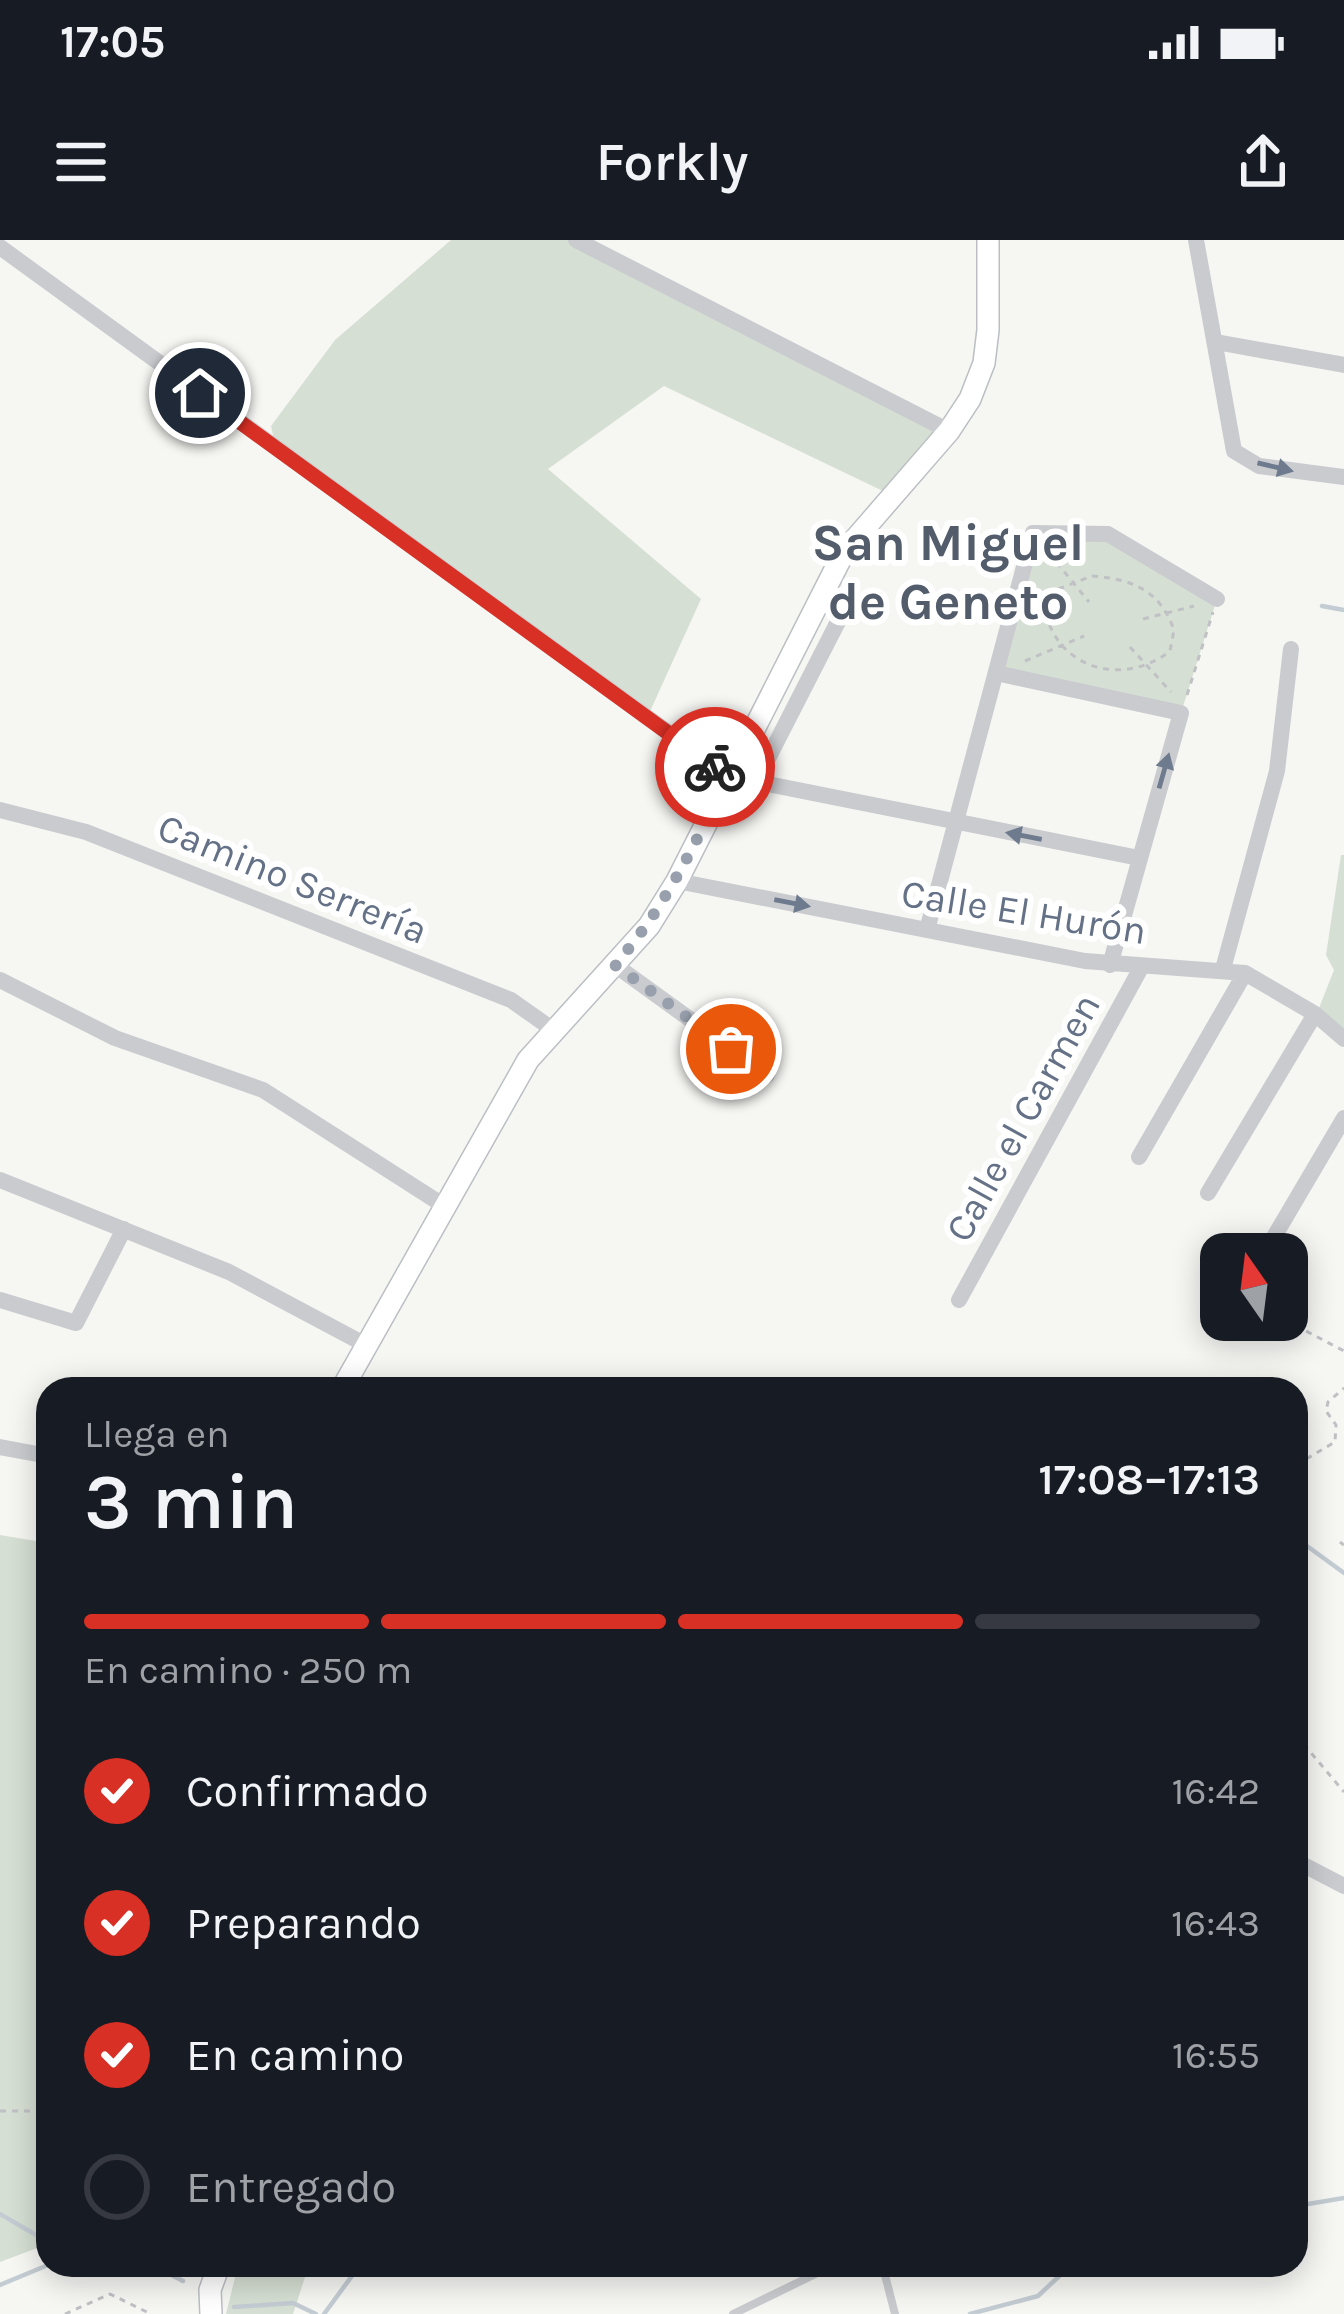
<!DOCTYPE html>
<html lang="es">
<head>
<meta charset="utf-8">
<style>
	:root { --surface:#171b24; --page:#242831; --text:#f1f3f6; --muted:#9ea1a6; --line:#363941; --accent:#d93025 }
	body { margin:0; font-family:Karla,sans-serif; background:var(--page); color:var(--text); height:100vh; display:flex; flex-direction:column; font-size:45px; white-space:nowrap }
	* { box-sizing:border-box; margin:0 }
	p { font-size:39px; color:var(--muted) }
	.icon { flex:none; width:66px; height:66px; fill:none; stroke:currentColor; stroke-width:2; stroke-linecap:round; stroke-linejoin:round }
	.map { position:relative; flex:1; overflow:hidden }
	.sheet { position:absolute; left:36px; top:1137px; width:1272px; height:900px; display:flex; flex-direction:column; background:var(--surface); border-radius:36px; box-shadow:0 6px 30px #0003 }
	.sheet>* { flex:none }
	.needle { width:78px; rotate:346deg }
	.tools { position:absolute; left:1200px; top:993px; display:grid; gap:24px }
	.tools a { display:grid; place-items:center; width:108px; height:108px; border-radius:24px; background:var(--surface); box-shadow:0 6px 30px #0003; font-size:60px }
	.pin { position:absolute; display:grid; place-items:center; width:102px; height:102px; color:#fff; margin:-51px; border:6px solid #fff; border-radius:50%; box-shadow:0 3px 12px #0007 }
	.courier { position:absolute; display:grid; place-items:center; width:120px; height:120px; margin:-60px; border:9px solid #d93025; border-radius:50%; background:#fff; color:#222; box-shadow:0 3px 15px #0007 }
	.head em { font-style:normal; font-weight:600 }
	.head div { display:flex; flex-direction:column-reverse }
	.head { display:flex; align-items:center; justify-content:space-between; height:204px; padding:0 48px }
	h1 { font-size:78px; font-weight:600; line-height:90px }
	.bar { display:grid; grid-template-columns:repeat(4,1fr); gap:18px 12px; align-content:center; height:144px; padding:0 48px }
	.bar i { height:15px; border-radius:9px; background:var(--line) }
	.bar .on { background:var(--accent) }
	.bar p { grid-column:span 4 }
	ol { padding:0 48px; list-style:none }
	li { display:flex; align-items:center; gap:36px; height:132px }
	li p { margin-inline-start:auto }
	li .icon { padding:12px; border-radius:50%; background:var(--accent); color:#fff; stroke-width:4 }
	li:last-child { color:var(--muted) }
	li i { width:66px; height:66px; border:6px solid var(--line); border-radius:50% }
	.status { display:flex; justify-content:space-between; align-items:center; height:84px; padding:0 60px; background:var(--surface); direction:ltr }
	.status svg { height:33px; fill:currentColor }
	header { display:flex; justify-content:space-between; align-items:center; height:156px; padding:0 48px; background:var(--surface); font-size:54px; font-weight:600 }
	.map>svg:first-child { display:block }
	.green { fill:#d6dfd4 }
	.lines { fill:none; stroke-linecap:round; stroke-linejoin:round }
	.stream { stroke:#c4ccd3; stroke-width:4.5 }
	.secondary-casing { stroke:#bbbec3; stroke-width:24 }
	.path { stroke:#c0c1c4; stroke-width:3; stroke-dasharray:6 6; stroke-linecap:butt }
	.lane { stroke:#c9cbcf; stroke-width:8 }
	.street { stroke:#c9cbcf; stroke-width:16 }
	.secondary { stroke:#fff; stroke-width:21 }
	.oneway { fill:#6e7a8d }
	.done { stroke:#97a0ac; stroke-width:12; stroke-dasharray:0 21.6 }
	.route { stroke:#d93025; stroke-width:15 }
	.labels { text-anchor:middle; stroke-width:12; stroke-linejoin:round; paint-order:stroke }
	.street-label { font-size:39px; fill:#647186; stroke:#fff }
	.district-label { font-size:51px; font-weight:bold; fill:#525c6b; stroke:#fff }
</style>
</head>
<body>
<div class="status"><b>17:05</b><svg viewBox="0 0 49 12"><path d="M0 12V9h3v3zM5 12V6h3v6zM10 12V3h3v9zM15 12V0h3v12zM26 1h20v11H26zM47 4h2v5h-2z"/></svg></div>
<header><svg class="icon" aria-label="menu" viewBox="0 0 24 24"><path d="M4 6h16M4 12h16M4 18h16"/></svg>Forkly<svg class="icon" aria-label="share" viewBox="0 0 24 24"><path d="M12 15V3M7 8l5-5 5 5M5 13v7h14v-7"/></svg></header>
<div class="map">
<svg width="1344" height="2074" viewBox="0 0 1344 2074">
	<rect width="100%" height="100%" fill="#f6f7f3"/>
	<path class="green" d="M451,0h126l375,186 -63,68 -225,-108 -116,83 153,130 -54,119 -371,-270 -5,-22 64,-86z
		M1033,293l75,1 109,65 -36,114 -185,-40z
		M1341,615h3v175l-25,-22 15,-38 -8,-15z
		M0,1295l48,8v701l-48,18z
		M238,2025h71l-16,49h-67z"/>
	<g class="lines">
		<path class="stream" d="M1322,366l22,4
			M1296,1298l48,35
			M1296,1966l48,-8
			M0,1974l48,28
			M152,2025l31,16
			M0,2045l48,-20
			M234,2067l59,-4 23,11
			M324,2074l36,-49
			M970,2074l68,-18 33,-31"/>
		<g class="secondary-casing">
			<path id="secondary" d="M342,1149l186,-329 121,-134 28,-45 167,-329 105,-121 21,-32 14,-36 4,-33v-90
				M211,2074l-1,-24 9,-25"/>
		</g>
		<path class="path" d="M1049,313l40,49
			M1092,336c40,3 68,14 82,54l-4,21c-45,36 -113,19 -125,-41l8,-19z
			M1143,379l51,-13
			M1130,407l41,45
			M1025,421l59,-25
			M1187,455l26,-83
			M1285,1080l59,31
			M1296,1225l39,-23 1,-17 -10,-14 2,-9 16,-14
			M1340,1302l4,3
			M1296,1495l48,57
			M0,1871h48
			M65,2074l45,-20 41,20"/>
		<path class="lane" d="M874,2025l11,10 10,39
			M733,2074l101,-49"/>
		<path class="street" d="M576,0l373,191
			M1196,0l38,211 25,15 85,11
			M0,7l728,529 411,82
			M1216,102l128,23
			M996,433l185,40 -71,252
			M755,544l90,-176
			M0,570l86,22 425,168 41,29
			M677,641l408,80 160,12 70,41 29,25
			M927,690l106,-397 75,1 109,65
			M615,725l152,110
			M1223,729l54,-198 14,-122
			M0,740l115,58 148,52 183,117
			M1139,917l106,-184
			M0,940l229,92 137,73
			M1208,953l107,-179
			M1264,1014l80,-136
			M0,1060l76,23 48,-94
			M959,1060l183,-334
			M0,1207l48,9
			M1296,1621l48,25"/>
		<use href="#secondary" class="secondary"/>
	</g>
	<defs><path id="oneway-solid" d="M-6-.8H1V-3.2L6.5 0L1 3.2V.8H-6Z" transform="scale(3)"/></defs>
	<g class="oneway">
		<use href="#oneway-solid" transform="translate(1275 227) rotate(13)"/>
		<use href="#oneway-solid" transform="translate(1164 531) rotate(-74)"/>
		<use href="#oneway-solid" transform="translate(1024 596) rotate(-169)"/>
		<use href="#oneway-solid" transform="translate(792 663) rotate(11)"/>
	</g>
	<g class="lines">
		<path class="done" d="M715,527l13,9c-33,68 -63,132 -113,189l116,84"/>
		<path class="route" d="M200,153l515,374"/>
	</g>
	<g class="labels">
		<g class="street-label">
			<text transform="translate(293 638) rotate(22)" y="14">Camino Serrería</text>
			<text transform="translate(1024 671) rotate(9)" y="14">Calle El Hurón</text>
			<text transform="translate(1022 877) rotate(-61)" y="14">Calle el Carmen</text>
		</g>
		<g class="district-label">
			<text x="948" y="320">San Miguel<tspan x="948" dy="59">de Geneto</tspan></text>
		</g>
	</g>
</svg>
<div class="tools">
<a><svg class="needle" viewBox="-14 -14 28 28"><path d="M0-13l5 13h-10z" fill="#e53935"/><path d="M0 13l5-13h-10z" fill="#9ea1a6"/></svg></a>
</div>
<div class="pin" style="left:731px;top:809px;background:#ea580c"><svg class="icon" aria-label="bag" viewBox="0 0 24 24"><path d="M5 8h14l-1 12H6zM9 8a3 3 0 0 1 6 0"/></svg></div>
<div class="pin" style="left:200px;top:153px;background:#1f2937"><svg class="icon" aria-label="home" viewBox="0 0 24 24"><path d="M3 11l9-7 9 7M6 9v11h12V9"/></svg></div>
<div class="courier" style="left:715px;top:527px"><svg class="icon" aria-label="bike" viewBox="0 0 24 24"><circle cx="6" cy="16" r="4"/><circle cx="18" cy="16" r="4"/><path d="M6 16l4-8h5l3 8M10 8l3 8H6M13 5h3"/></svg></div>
<section class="sheet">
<div class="head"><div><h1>3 min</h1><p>Llega en</p></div><em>17:08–17:13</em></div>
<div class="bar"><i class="on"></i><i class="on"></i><i class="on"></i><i></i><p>En camino · 250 m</p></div>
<ol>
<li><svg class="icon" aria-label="check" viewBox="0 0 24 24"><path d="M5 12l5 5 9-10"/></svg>Confirmado<p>16:42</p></li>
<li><svg class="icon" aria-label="check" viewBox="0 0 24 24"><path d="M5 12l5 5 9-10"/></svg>Preparando<p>16:43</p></li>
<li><svg class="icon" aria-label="check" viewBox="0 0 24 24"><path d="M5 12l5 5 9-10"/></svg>En camino<p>16:55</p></li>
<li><i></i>Entregado</li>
</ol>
</section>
</div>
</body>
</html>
